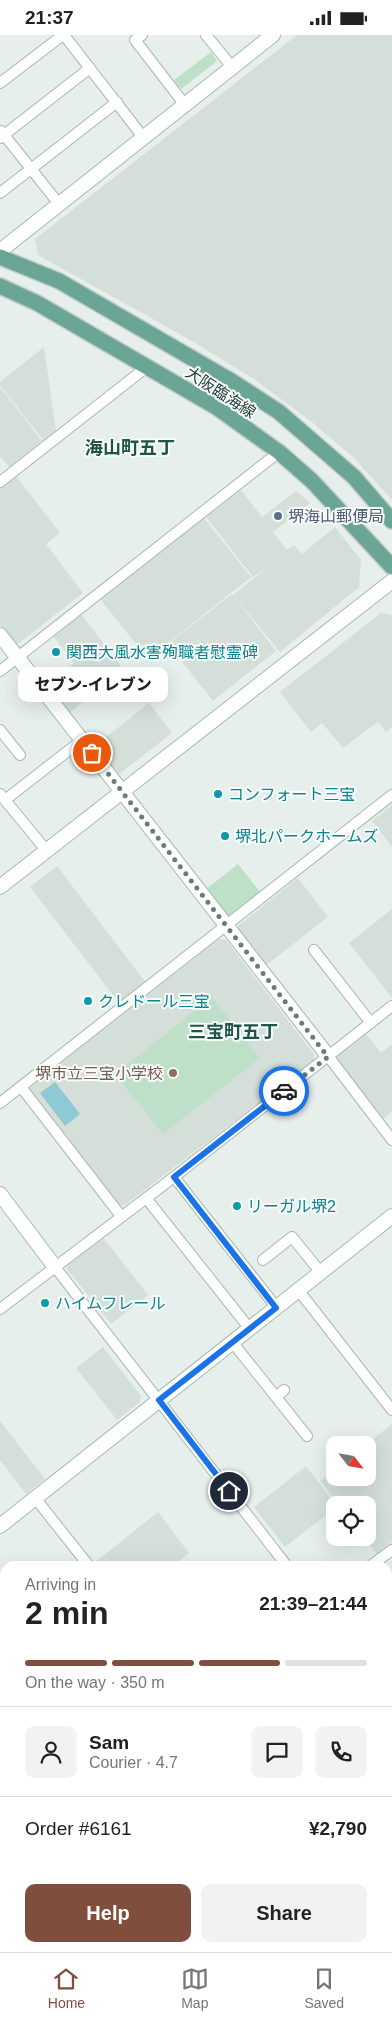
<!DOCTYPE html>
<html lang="en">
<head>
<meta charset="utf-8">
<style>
	:root { --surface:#fff; --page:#f2f2f2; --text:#222; --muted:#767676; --line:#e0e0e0; --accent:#804e3d }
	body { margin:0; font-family:Arial,"Noto Sans JP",sans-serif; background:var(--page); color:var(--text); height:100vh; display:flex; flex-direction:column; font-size:19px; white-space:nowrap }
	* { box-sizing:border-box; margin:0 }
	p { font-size:16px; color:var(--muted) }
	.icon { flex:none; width:28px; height:28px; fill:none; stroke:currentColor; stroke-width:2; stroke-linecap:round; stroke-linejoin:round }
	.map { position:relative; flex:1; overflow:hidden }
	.panel { position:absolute; left:0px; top:1526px; width:392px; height:391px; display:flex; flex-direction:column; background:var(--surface); border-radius:15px 15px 0 0; box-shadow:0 5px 20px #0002 }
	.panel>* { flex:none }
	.needle { width:32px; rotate:121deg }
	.controls { position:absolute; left:326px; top:1401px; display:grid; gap:10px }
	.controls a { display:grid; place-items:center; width:50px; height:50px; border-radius:10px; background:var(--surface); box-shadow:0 5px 20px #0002; font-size:25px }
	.pin { position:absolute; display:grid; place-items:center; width:42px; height:42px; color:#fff; margin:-21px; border:2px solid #fff; border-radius:50%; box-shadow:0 1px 5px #0007 }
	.courier { position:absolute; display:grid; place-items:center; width:50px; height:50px; margin:-25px; border:4px solid #1a73e8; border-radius:50%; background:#fff; color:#222; box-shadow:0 1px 6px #0007 }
	.bubble { position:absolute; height:35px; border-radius:10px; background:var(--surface); box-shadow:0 5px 20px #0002; font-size:16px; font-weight:800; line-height:35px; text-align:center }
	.summary em { font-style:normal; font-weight:800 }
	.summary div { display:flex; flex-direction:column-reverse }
	.summary { display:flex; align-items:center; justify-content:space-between; height:85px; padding:0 25px }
	h1 { font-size:32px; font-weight:800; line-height:38px }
	.bar { display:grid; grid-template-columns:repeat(4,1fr); gap:8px 5px; align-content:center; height:60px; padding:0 25px }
	.bar i { height:6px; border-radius:4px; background:var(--line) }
	.bar .selected { background:var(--accent) }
	.bar p { grid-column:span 4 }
	.line { display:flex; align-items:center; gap:12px; padding:0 25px; border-top:1px solid var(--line) }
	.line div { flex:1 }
	.round { display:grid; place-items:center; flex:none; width:52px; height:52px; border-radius:10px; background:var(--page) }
	.button { display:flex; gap:10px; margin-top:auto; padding:10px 25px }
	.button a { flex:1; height:58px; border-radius:10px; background:var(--accent); color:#fff; font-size:20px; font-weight:800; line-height:58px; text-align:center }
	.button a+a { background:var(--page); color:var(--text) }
	.status { display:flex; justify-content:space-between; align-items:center; height:35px; padding:0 25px; background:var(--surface); direction:ltr }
	.status svg { height:14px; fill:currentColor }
	.dock { display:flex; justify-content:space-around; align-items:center; height:70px; border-top:1px solid var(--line); background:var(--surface); font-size:14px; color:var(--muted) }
	.dock a { display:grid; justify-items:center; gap:2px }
	.dock .selected { color:var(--accent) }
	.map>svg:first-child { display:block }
	.built { fill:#d4dfda }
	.green { fill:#bfe0c8 }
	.water { fill:#8ec9d4 }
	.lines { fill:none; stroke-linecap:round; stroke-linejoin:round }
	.street-casing { stroke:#a8b8b2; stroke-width:12 }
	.secondary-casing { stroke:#a4bbb3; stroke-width:16 }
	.primary-casing { stroke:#c2cac8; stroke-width:18 }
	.street { stroke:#fff; stroke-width:10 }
	.secondary { stroke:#fff; stroke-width:14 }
	.primary { stroke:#6aa596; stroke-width:15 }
	.done { stroke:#687f78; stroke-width:5; stroke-dasharray:0 9 }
	.route { stroke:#1a73e8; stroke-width:6 }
	.service-dot { fill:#5c6f8a; stroke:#f7fbf9; stroke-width:2 }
	.culture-dot { fill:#0f9aa8; stroke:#f7fbf9; stroke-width:2 }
	.education-dot { fill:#8d6e63; stroke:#f7fbf9; stroke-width:2 }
	.labels { text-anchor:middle; stroke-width:4; stroke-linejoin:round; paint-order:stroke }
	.street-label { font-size:16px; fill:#24423a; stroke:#f7fbf9 }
	.service-label { font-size:16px; fill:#4e5e75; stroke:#f7fbf9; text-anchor:start }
	.culture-label { font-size:16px; fill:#0d838f; stroke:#f7fbf9; text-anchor:start }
	.education-label { font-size:16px; fill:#785e54; stroke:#f7fbf9; text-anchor:end }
	.neighbourhood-label { font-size:18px; font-weight:bold; fill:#1f5548; stroke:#f7fbf9 }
</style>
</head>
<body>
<div class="status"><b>21:37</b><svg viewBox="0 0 49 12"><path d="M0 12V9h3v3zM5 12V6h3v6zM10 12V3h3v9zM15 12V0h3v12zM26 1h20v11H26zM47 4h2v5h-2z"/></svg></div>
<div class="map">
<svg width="392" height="1917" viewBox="0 0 392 1917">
	<rect width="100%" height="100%" fill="#e6efeb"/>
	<path class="built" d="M297,0h95v465l-39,-43 -41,-35 -58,-43 -62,-38 -154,-86 -3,-16z
		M44,312l12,84 -12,10 -44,-56v-3z
		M0,352l42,54 -33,26 -9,-11z
		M16,441l44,57 -14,11 37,49 -64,50 -6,-1 -13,-17v-137z
		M241,455l21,27 34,-26 14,12 -37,29 14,18 7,-5 8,9 33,-27 26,33 -2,27 -79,65 -47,-57 32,-26 -12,8 -47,-60z
		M203,482l48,60 -103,82 -48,-60z
		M232,559l44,57 -63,50 -45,-57z
		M80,578l44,57 -55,43 -9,-11 6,-5 -11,-14 11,-9 -1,-3 9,-8 -22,-28z
		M381,578l11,2v112l-6,5 -8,-10 -35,26 -21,-25 -11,9 -31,-40z
		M149,668l23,30 -54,42 -23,-29z
		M392,770v42l-20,-26z
		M57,831l89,117 -27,20 -89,-116z
		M298,843l30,39 -63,49 -28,-35 1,-5z
		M392,874v89l-43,-55z
		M219,904l7,1 88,114v6l-189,145h-6l-89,-113 1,-6z
		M365,998l16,20 11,-9v67l-10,9 -47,-59 1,-6z
		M102,1201l46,59 -37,29 -44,-55 2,-7z
		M103,1312l38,49 -1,6 -23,18 -41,-52z
		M0,1386l45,58 -19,15 -26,-34z
		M392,1389v118l-15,12 -13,-16 4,-1v-32h-29l-19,-24 15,-12v8h33v-32h-3z
		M306,1431l30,39 -1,3 -50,39 -31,-40z
		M158,1477l31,41 -16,13h-76l-3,-3z"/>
	<path class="green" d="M211,17l6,9 -36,28 -7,-9z
		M238,829l23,29 -30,24 -5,-1 -21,-26z
		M212,962l48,61 -97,76 -48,-60z
		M207,1913h26l4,4h-27z"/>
	<path class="water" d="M55,1047l25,32 -15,12 -25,-33z"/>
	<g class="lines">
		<g class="street-casing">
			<path id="street" d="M64,0l79,102
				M142,0l-7,5 50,65
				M206,0l26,32
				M0,48l63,-48
				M1,96l58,73
				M0,103l90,-70
				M0,158l117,-91
				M0,447l148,-116
				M0,636l279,-219
				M0,695l20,25
				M0,759l46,56
				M5,765l77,-60
				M314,915l57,73
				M328,1021l64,84
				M21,1052l100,129
				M0,1068l392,-308
				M174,1142l103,131
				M146,1163l104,131
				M263,1225l29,-23 29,36
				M55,1232l232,299
				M299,1256l93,119
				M0,1274l174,-132 218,-171
				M233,1308l74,93
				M276,1362l8,-7
				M36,1464l53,67
				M370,1531l22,-16
				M388,1660l4,6
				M0,1738l2,-36 3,-3
				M388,1892l4,-3
				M388,1909l4,6
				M358,1912l3,5
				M337,1917l7,-5"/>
		</g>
		<g class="secondary-casing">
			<path id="secondary" d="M0,216l273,-216
				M0,600l328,421
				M0,852l392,-306
				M0,1159l55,73
				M0,1491l392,-310
				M0,1828l5,1
				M388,1842l4,-3
				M240,1912l4,5
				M269,1917l7,-5"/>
		</g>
		<g class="primary-casing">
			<path id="primary" d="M0,222l59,24 174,101 46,30 75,65 38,44
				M0,251l37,17 179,104 63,45 33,29 80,86"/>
		</g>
		<use href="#street" class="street"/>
		<use href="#secondary" class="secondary"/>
		<use href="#primary" class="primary"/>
	</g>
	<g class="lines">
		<path class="done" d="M92,718l236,304 -44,34"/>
		<path class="route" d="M229,1456l-70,-91 117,-92 -102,-131 110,-86"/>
	</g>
	<circle class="service-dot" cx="278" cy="481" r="5"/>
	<g class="culture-dot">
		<circle cx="56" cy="617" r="5"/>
		<circle cx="218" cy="759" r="5"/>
		<circle cx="225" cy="801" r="5"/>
		<circle cx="88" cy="966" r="5"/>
		<circle cx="237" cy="1171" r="5"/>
		<circle cx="45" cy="1268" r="5"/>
	</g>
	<circle class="education-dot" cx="173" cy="1038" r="5"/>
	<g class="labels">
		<g class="street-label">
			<text transform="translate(221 357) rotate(33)" y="6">大阪臨海線</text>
		</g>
		<g class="service-label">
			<text x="288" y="487">堺海山郵便局</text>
		</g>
		<g class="culture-label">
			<text x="66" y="623">関西大風水害殉職者慰霊碑</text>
			<text x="228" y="765">コンフォート三宝</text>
			<text x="235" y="807">堺北パークホームズ</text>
			<text x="98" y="972">クレドール三宝</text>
			<text x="247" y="1177">リーガル堺2</text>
			<text x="55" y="1274">ハイムフレール</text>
		</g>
		<g class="education-label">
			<text x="163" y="1044">堺市立三宝小学校</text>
		</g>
		<g class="neighbourhood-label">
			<text x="130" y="419">海山町五丁</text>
			<text x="233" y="1003">三宝町五丁</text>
		</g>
	</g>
</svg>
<div class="controls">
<a><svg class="needle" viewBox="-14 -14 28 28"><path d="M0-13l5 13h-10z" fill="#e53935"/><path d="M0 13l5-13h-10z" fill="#767676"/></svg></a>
<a><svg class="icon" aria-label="locate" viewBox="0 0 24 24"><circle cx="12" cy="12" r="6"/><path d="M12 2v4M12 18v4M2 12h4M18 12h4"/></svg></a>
</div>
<div class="pin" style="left:92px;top:718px;background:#ea580c"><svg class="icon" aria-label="bag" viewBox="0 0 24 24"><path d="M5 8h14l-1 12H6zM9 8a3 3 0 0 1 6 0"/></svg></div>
<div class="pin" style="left:229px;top:1456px;background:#1f2937"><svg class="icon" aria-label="home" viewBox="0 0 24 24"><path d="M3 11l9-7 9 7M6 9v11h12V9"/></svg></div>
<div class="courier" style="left:284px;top:1056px"><svg class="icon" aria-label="car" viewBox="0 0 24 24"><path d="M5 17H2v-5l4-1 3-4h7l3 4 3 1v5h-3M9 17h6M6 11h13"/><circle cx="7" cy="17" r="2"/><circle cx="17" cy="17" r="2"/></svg></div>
<div class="bubble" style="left:18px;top:632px;width:150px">セブン-イレブン</div>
<section class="panel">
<div class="summary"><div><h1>2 min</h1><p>Arriving in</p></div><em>21:39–21:44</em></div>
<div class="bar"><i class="selected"></i><i class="selected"></i><i class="selected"></i><i></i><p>On the way · 350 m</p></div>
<div class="line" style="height:90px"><a class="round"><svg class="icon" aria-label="person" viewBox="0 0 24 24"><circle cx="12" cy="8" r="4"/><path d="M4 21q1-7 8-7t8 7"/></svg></a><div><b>Sam</b><p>Courier · 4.7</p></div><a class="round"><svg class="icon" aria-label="chat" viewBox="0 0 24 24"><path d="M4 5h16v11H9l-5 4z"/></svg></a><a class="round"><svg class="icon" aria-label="phone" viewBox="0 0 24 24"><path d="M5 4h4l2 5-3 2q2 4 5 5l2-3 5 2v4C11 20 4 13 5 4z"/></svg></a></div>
<div class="line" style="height:65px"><div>Order #6161</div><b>¥2,790</b></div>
<div class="button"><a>Help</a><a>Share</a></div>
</section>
</div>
<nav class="dock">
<a class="selected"><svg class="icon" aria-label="home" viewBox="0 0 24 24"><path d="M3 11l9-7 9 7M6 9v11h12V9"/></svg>Home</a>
<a><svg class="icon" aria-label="map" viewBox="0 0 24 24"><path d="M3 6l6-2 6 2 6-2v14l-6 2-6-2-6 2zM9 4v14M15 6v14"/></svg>Map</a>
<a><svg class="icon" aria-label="saved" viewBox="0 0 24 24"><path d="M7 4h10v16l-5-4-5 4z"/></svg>Saved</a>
</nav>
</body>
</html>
